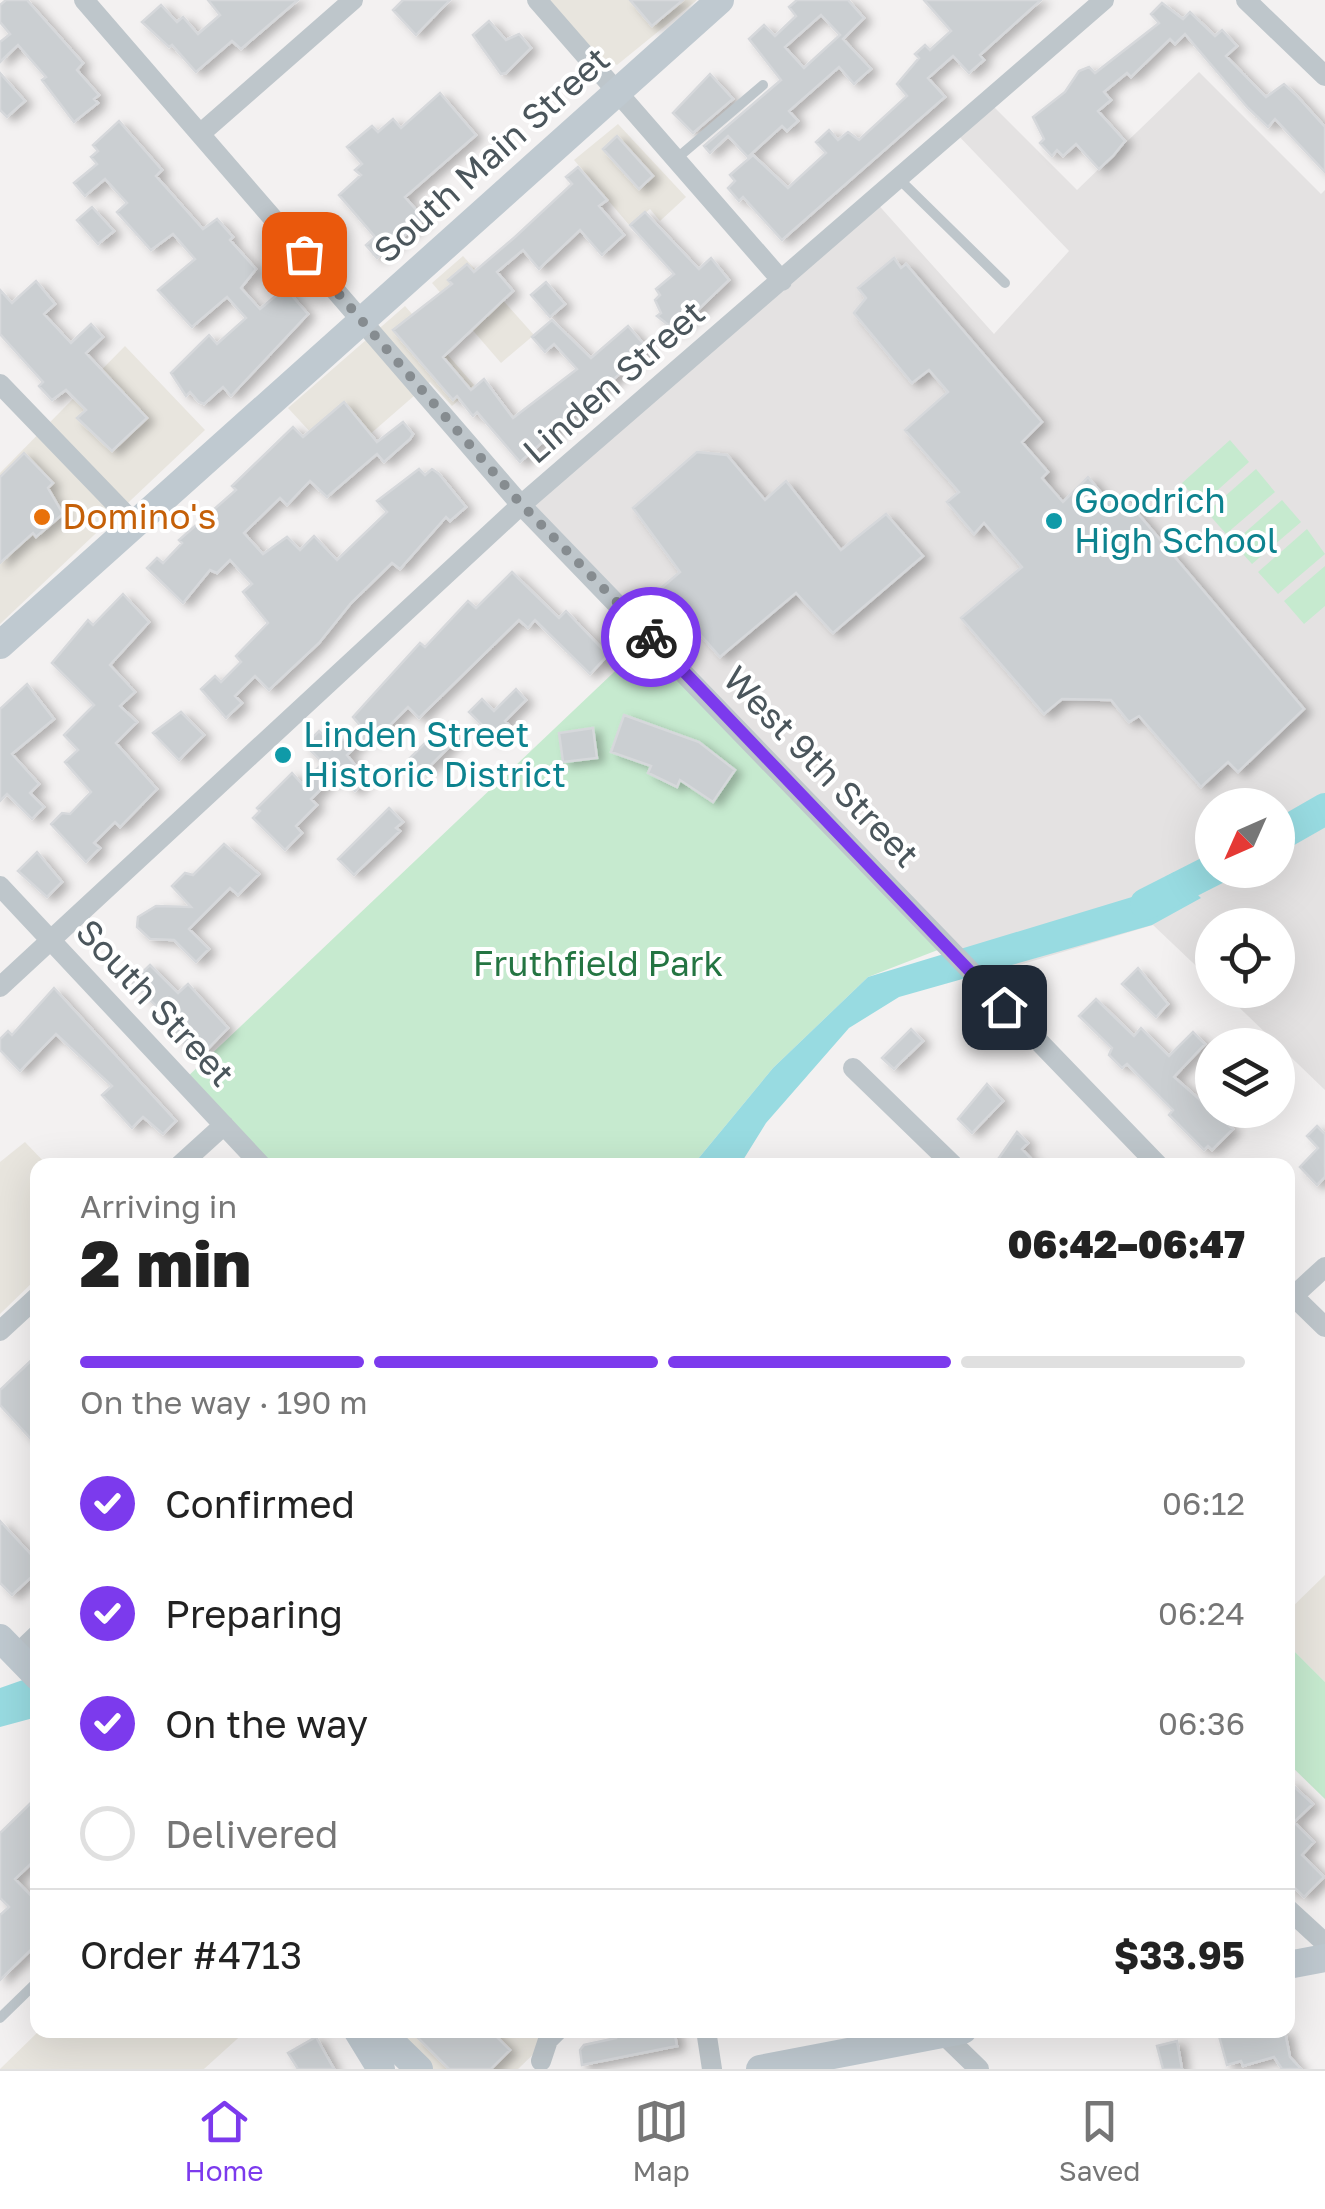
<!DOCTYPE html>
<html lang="en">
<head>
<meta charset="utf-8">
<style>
	:root { --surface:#fff; --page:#f6f6f6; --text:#222; --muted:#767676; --line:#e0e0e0; --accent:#7c3aed }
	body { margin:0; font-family:"Golos Text",sans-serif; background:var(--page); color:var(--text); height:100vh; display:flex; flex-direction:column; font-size:38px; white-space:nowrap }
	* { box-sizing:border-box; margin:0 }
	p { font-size:32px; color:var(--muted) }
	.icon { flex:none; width:55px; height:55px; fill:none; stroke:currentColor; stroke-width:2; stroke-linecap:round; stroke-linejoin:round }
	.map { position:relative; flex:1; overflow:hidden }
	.drawer { position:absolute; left:30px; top:1158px; width:1265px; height:880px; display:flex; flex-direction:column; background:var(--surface); border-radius:20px; box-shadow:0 10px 40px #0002 }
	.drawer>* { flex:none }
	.needle { width:65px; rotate:225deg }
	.buttons { position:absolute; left:1195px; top:788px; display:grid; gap:20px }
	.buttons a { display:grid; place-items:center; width:100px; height:100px; border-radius:50%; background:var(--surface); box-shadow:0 10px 40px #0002; font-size:50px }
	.pin { position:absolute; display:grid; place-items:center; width:85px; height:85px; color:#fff; margin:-42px; border-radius:20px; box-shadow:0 5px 15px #0006 }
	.courier { position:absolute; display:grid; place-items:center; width:100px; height:100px; margin:-50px; border:8px solid #7c3aed; border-radius:50%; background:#fff; color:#222; box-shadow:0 2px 12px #0007 }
	.overview em { font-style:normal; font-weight:800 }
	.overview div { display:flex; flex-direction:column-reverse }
	.overview { display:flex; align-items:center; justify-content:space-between; height:170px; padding:0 50px }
	h1 { font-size:65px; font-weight:800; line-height:75px }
	.bar { display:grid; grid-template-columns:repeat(4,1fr); gap:15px 10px; align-content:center; height:120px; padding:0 50px }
	.bar i { height:12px; border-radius:8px; background:var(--line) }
	.bar .active { background:var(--accent) }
	.bar p { grid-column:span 4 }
	.line { display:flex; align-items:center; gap:25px; padding:0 50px; border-top:2px solid var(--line) }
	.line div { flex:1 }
	ol { padding:0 50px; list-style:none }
	li { display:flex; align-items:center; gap:30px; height:110px }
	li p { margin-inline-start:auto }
	li .icon { padding:10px; border-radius:50%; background:var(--accent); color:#fff; stroke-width:4 }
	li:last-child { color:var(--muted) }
	li i { width:55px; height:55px; border:5px solid var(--line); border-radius:50% }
	.tab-bar { display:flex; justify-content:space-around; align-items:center; height:140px; border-top:2px solid var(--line); background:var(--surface); font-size:28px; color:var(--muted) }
	.tab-bar a { display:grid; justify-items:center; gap:5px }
	.tab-bar .active { color:var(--accent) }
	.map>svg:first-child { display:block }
	.commercial { fill:#e8e5de }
	.education { fill:#e4e2e2; fill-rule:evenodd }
	.green { fill:#c6eacf }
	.water { fill:#98dbe1 }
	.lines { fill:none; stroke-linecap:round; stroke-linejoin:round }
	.river { stroke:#98dbe1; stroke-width:32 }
	.building { fill:#cbcfd2; stroke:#d6d8db; stroke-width:2.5; fill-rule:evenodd; filter:url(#shadow) }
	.lane { stroke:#bec6cb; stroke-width:10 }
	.street { stroke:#bec6cb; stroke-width:20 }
	.secondary { stroke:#bfc9d0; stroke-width:28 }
	.done { stroke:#868c90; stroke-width:10; stroke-dasharray:0 18 }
	.route { stroke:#7c3aed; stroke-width:12 }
	.food-dot { fill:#e8710a; stroke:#fff; stroke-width:4 }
	.culture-dot { fill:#0f9aa8; stroke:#fff; stroke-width:4 }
	.labels { text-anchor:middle; stroke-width:8; stroke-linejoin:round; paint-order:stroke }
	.street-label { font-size:35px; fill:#4b565c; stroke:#fff }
	.culture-label { font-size:35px; fill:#0d838f; stroke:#fff; text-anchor:start }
	.food-label { font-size:35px; fill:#c56008; stroke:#fff; text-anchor:start }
	.park-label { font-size:35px; fill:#247542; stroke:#fff }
</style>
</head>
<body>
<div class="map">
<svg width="1325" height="2069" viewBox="0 0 1325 2069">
	<defs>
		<filter id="shadow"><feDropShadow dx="7" dy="4" stdDeviation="5" flood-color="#0004"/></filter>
	</defs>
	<rect width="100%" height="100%" fill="#f3f1f1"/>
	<path class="commercial" d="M549,0h148l-80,65 -22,-12z
		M618,124l68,73 -26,24 -10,-12 -20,17 -56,-66z
		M463,256l71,79 -33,28 -69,-80z
		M405,306l70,80 -23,20 -22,-24 -92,80 -50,-54z
		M125,346l80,84 -205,194v-151z
		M25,1142l22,23h-9l-1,113 -37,36v-152z
		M1325,1575v107l-37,-37v-34z
		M40,2030h207l-43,39h-204z
		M379,2030h159l10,10 -30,29h-99z"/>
	<path class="education" d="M1199,72l122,122 4,-4v900l-104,-100h57v-65h-66v56l-59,-56 -177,53 -455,-473 353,-305 120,134 75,-83 -115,-120 34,-30 89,89zM1212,805h66v65h-66z"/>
	<path class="green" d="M1230,440l19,22 -48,43 -19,-22z
		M1256,469l19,23 -49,42 -19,-22z
		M1282,500l19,22 -49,42 -19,-21z
		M1307,529l18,25 -47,40 -20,-22z
		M1325,566v40l-21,18 -20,-23z
		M651,637l297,309 -80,31 -95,91 -80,97h-432l-78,-84z
		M1288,1645l37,37v117l-37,-36z"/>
	<path class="water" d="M1174,872l27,26 -49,27 -253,72 -50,31 -83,95 -26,42h-47l80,-97 95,-91 264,-80z
		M37,1675v42l-37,10v-39z"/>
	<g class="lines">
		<path class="river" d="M1278,836l47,-27
			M1146,904l67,-34"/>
	</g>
	<path class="building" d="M6,0h21l56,63 -6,7 22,25 -5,4 4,4 -24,19 -32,-42 4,-3 -28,-32 -18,17v-20l10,-8 -10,-12v-17z
		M208,0h90l-57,49 -9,-8 -36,31 -24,-27 -3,2 -27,-25 19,-17 16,17 6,-5 15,17 22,-19z
		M403,0h47l-34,35 -23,-25z
		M630,0h53l-31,26z
		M797,0h51l16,18 -21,21 28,30 -17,15 -15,-17 -50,44 9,10 -11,10 -5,-5 -34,31 -20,-21 -18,17 -6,-7 77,-66 -32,-41 15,-14 11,11 21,-20 -7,-9zM821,15l19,20 -36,33 -19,-21z
		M924,0h117l-61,55 4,5 -15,13 -16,-17 -25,22 17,19 -163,143 -39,-43 -4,4 -11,-13 7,-7 -5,-6 23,-20 35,33 38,-35 -10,-11 13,-12 9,10 10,-8 11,8 48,-44 -10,-12 22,-26 -4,-4 10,-9 5,5 21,-19z
		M1162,3l21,16 7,-7 25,24 7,-6 15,16 -11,10 40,41 18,-13 12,11 29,32v45l-50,-53 -7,8 -20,-19 -63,-74 -10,10 -5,-5 -39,38 -4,-4 -23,19 7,8 -13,11 27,30 -12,15 -14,13 -23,-25 -13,12 -6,-6 -5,6 -12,-13 4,-4 -11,-22 32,-25 14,-21 10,-4 6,6 64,-50 -8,-9z
		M489,21l17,19 13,-6 12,14 -25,25 -5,1 -28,-39z
		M0,73l25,28 -18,16 -7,-7z
		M710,74l23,25 -40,34 -20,-20z
		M440,93l36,42 -71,62 19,22 -47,39 -11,-13 9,-8 -36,-42 22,-20 -6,-5 7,-6 -15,-17 25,-21 6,6 15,-13 8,9z
		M119,121l43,49 -6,6 47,53 14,-10 16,18 -3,3 26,29 -15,19 19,21 25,-21 23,26 -77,82 -8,-9 -19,17 -5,-2 -9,-10 -4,4 -15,-23 38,-38 8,9 29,-26 -19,-21 -35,30 -34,-37 37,-31 -22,-25 -22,16 -34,-38 10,-9 -22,-24 -20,17 -11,-13 23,-19 -6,-7 7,-6 -5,-6z
		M617,136l36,40 -14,13 -36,-40z
		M578,167l29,33 -8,6 25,29 -22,20 -22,-25 -41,39 -16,-19 -26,22 16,19 -70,66 28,33 13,-11 29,39 64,-49 -23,-25 -9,8 -13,-15 20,-17 39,38 37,-32 20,23 -128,113 -43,-50 -4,4 -16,-20 -4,4 -60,-70 59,-46 -4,-4 19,-16 7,8 41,-35 57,-53 -6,-7z
		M92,207l22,24 -16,13 -21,-24z
		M645,212l54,57 12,-11 18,22 -53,51 -19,-15 4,-3 -6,-13 5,-5 -4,-6 18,-15 -44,-49z
		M894,258l7,10 5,-4 136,158 -20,20 26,30 -6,6 21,24 25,-25 25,30 10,-11 181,213 -66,63 -10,-10 -27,25 -62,-71 -10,6 -18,-22 -49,-1 -18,15 -83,-96 61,-51 -38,-44 -10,11 -27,-32 12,-10 -54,-62 43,-38 -19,-22 -17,13 -58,-70 12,-15 -8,-10z
		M36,281l19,23 -11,10 27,29 20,-19 12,13 -17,16 61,65 -35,33 -35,-33 9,-8 -20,-20 -14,10 -13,-14 4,-4 -43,-48v-44l12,13z
		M546,282l19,22 -15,13 -19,-22z
		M344,402l33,40 26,-20 10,12 -3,5 -26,23 -7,-8 -50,43 -17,-16 -23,24 -7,-7 -36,35 19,21 24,-17 13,13 14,-14 23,24 50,-48 -10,-11 42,-32 6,6 7,-6 7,5 27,33 -16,14 -4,-4 -46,52 -8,-6 -41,40 -32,40 -50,47 -14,-14 -20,20 7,7 -16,15 -25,-29 14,-13 6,6 20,-20 -5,-6 32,-33 -25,-31 9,-8 -22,-24 -13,13 -7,-3 -27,33 -36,-35 10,-10 6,5 19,-20 -3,-3 57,-50 -4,-4 61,-59 10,10z
		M697,452l30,3 38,45 21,-19 55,69 45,-36 37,42 -90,77 -37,-40 -76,64 -60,-68 20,-17 -47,-64z
		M24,453l29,30 -5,5 15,26 -27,23 -3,-4 -33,30v-86z
		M512,572l47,46 7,-7 42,44 -18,19 -55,-54 -7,8 -9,-8 -100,98 -11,-11 -33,33 -4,-2 -18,-21 67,-74 5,4 43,-46 8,7z
		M123,594l26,28 -39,43 25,27 -15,14 17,16 -21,21 41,46 -37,38 -5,-5 -21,21 6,5 -14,14 -35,-38 11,-11 8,1 21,-22 -26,-30 13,-12 -14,-15 30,-30 -42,-42 36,-43 5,5z
		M27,684l27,35 -42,35 27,30 -9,9 14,14 -12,12 -25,-25 -7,7v-92z
		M516,689l10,11 -21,21 5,5 -13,14 -28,-28 13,-13 12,12z
		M181,712l23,23 -25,25 -26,-27z
		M624,715l75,27 36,28 -22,32 -33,-22 -3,7 -29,-14 3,-7 -40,-14z
		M442,726l14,14 -32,32 -14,-14z
		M593,728l4,30 -34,4 -4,-29z
		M319,731l11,11 36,-6 -19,19 19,24 -11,12 -15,-14 -3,4 -4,-4 -22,22 6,6 -21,21 6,7 -17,17 -32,-32 7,-7 -3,-3 35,-35 10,11 21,-21 -18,-18z
		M389,808l14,14 -7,6 4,3 -46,44 -16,-16z
		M224,844l35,30 -21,21 -8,-7 -41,41 20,20 -13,13 -22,-22 -24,-1 -13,-12 1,-10 18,-11 35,1 -19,-21 13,-13 8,2z
		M37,852l25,30 -15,15 -29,-26z
		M150,965l28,28 10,-9 40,44 -29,30 -43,-42 5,-5 -29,-29z
		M1138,968l30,36 -12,13 -34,-33z
		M54,988l122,133 -13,13 -20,-17 -11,11 -30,-33 10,-9 -56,-52 -36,37 -20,-21v-11l8,-8 4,4z
		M1096,999l33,32 5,5 7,-8 28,28 24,-24 12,12 -31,33 59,52 -21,21 -4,-4 -4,4 -35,-35 4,-5 -46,-46 -5,4 -13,-13 3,-7 -33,-32z
		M911,1029l12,12 -29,28 -12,-11z
		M987,1084l16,17 -31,32 -14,-14z
		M1317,1126l8,8v43l-8,8 -17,-18 18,-19 -11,-12z
		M1017,1132l11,11 -6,6 15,16h-43z
		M38,1354v77l-8,7 -30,-33v-15z
		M0,1521l38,41v9l-26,24 -12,-12z
		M1288,1781l25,23 -19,18 20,20 -12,13 22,22 -20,20 -10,-10 -6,7z
		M38,1796v61l-23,22 23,24v40l-38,37v-65l9,-8 -9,-9v-65z
		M425,2030h65l20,20 -19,19h-42l-31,-31z
		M615,2030h59l3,16 -95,19 -2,-15 4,-5 32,-7z
		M1241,2030l44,2 5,25 11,12h-19l-8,-12 -31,9 -2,-5 -14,4 -8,-29z
		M316,2037l18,32h-36l-10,-16z
		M1177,2041l5,28h-19l-6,-23z"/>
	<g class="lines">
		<path class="lane" d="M676,159l87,-74
			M899,179l106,104
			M0,2018l38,-37"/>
		<path class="street" d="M84,0l437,505 637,660
			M537,0l245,281
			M1246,0l79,76
			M200,134l153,-134
			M0,384l133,138
			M0,886l261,279
			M0,987l521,-482 583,-505
			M853,1068l100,97
			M180,1165l44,-40
			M1288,1291l37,36
			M1288,1301l37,-34
			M0,1331l38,-35
			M16,1655l22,-21
			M1288,1909l37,34
			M706,2030l6,39
			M943,2034l36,35
			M541,2061l7,-21 10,-10"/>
		<path class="secondary" d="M0,645l720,-645
			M0,1638l38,39
			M1288,1965l37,-7
			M357,2030l24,39
			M379,2030l40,39
			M760,2069l203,-39"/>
	</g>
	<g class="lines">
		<path class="done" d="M304,254l217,250 130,133"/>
		<path class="route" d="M651,637l353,370"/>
	</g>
	<circle class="food-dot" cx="42" cy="517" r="10"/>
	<g class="culture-dot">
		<circle cx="1054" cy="521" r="10"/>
		<circle cx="283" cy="755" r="10"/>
	</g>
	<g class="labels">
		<g class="street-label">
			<text transform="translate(492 155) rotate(-42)" y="12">South Main Street</text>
			<text transform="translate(614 382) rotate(-41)" y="12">Linden Street</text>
			<text transform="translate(821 767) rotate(46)" y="12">West 9th Street</text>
			<text transform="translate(155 1003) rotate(47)" y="12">South Street</text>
		</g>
		<g class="culture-label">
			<text x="1074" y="513">Goodrich<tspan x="1074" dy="40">High School</tspan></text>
			<text x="303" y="747">Linden Street<tspan x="303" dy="40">Historic District</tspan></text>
		</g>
		<g class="food-label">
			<text x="62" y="529">Domino's</text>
		</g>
		<g class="park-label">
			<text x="598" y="976">Fruthfield Park</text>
		</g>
	</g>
</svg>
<div class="buttons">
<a><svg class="needle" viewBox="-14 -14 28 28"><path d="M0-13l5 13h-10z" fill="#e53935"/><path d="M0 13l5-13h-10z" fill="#767676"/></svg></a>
<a><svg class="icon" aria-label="locate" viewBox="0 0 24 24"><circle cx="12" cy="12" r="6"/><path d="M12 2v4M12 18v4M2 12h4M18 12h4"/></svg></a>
<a><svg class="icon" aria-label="layers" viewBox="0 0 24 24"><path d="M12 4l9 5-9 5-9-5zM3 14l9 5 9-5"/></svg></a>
</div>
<div class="pin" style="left:304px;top:254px;background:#ea580c"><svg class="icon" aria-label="bag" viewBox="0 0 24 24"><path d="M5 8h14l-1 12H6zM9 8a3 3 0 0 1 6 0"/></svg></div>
<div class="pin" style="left:1004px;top:1007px;background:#1f2937"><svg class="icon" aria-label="home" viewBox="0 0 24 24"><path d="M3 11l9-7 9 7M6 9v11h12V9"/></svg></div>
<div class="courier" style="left:651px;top:637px"><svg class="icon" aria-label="bike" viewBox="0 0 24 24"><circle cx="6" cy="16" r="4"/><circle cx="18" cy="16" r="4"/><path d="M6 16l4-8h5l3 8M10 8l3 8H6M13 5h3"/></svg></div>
<section class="drawer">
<div class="overview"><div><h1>2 min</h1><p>Arriving in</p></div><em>06:42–06:47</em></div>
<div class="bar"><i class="active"></i><i class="active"></i><i class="active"></i><i></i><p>On the way · 190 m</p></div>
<ol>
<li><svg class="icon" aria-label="check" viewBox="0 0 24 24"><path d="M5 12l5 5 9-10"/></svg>Confirmed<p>06:12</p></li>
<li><svg class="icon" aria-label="check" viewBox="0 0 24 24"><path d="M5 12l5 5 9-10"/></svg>Preparing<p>06:24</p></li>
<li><svg class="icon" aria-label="check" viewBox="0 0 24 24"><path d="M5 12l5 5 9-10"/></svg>On the way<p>06:36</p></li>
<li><i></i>Delivered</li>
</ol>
<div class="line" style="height:130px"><div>Order #4713</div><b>$33.95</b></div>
</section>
</div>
<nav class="tab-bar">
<a class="active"><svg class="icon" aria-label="home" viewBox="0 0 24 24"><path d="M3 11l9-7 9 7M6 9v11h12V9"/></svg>Home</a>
<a><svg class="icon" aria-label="map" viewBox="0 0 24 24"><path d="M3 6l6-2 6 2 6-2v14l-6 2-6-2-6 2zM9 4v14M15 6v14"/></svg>Map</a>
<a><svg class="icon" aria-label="saved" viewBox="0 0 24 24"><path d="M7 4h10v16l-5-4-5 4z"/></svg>Saved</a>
</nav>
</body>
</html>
